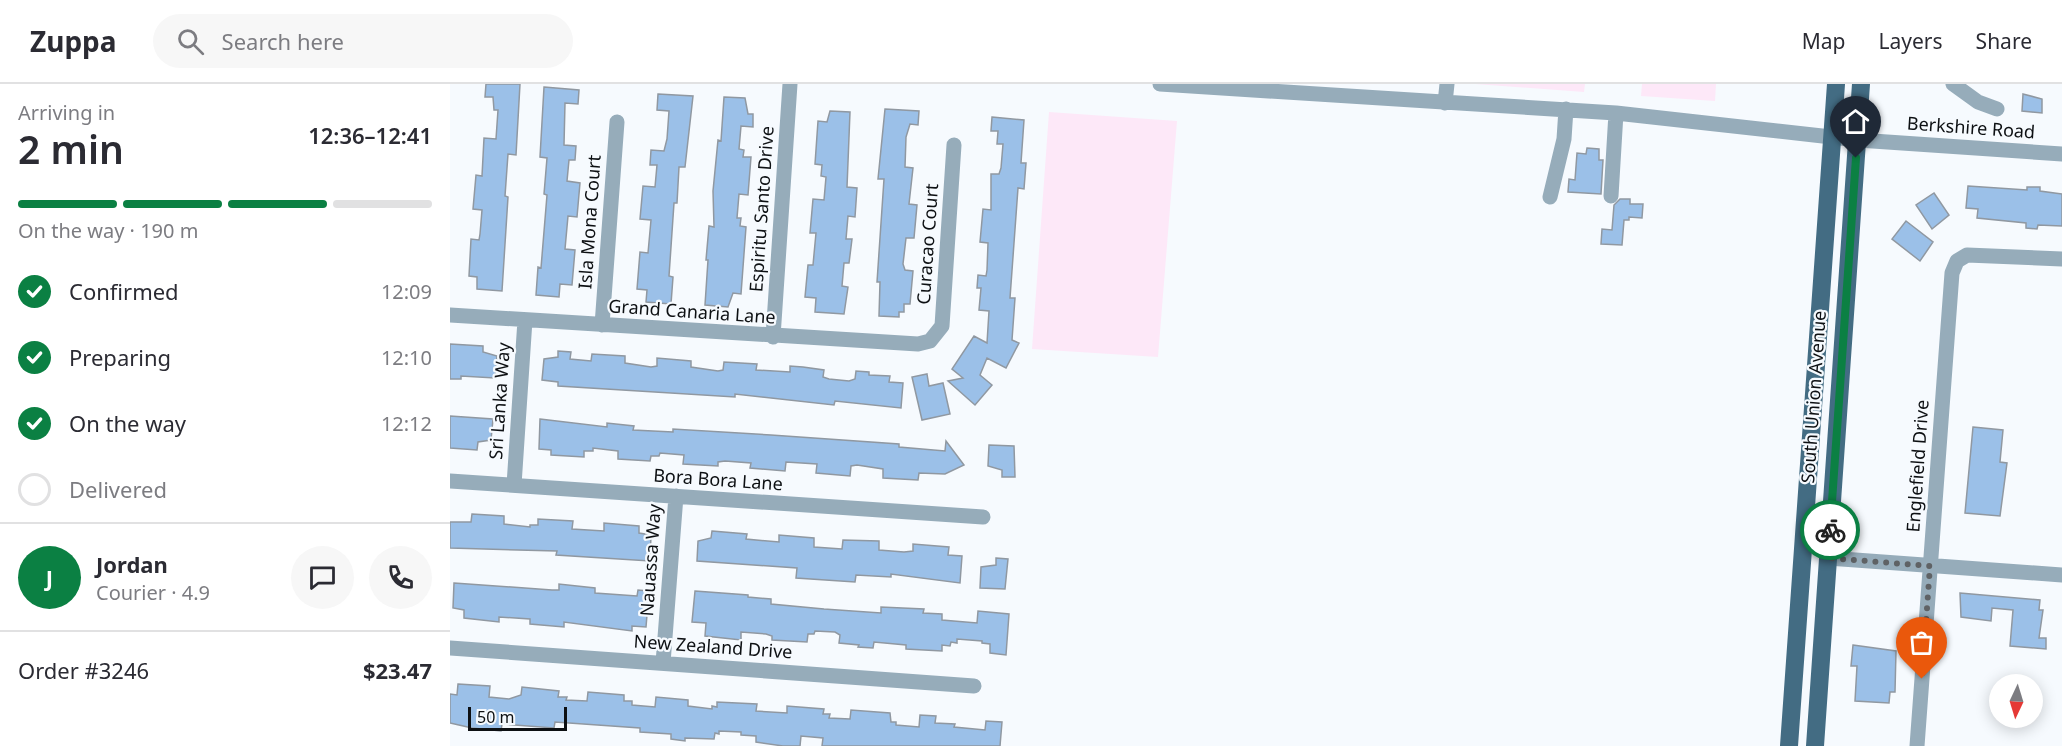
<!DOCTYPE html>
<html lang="en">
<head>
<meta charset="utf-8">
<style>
	:root { --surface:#fff; --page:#f7f7f7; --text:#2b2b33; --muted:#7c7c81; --line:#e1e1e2; --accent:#0b8043 }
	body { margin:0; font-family:"Noto Sans",sans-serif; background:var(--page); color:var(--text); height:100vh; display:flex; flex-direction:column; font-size:22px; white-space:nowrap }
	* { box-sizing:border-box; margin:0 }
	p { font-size:20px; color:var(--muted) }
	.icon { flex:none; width:33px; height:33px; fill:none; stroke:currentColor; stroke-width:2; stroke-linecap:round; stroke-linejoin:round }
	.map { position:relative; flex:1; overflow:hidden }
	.drawer { display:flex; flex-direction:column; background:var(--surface); width:450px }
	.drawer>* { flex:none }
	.needle { width:39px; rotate:184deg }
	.buttons { position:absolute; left:1539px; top:590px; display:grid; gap:12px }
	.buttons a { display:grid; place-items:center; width:54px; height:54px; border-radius:50%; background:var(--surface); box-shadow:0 3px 15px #0003; font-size:30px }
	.scale { position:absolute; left:18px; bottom:15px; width:99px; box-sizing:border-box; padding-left:6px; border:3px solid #0d1013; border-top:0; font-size:16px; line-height:21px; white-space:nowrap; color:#0d1013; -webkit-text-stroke:4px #f6fafe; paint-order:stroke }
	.pin { position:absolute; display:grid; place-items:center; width:51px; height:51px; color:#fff; margin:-62px -26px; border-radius:50% 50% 50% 0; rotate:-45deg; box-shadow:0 0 6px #0007 }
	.pin .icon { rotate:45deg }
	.courier { position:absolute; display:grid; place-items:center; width:60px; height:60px; margin:-30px; border:4px solid #0b8043; border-radius:50%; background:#fff; color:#222; box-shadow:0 2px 8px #0007 }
	.summary em { font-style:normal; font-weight:600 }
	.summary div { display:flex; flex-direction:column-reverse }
	.summary { display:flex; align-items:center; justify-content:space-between; height:102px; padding:0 18px }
	h1 { font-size:39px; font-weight:600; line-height:45px }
	.bar { display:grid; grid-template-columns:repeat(4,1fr); gap:9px 6px; align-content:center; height:72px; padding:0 18px }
	.bar i { height:8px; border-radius:4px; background:var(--line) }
	.bar .on { background:var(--accent) }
	.bar p { grid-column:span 4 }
	.line { display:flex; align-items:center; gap:15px; padding:0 18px; border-top:2px solid var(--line) }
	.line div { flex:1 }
	.round { display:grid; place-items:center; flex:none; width:63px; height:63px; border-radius:32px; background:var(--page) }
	ol { padding:0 18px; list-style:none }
	li { display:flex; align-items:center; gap:18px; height:66px }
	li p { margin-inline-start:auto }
	li .icon { padding:6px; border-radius:50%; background:var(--accent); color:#fff; stroke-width:4 }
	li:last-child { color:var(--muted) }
	li i { width:33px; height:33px; border:3px solid var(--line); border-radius:50% }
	header { display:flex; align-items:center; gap:36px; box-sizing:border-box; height:84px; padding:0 30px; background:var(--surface); border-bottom:2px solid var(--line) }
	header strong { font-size:28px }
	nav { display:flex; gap:33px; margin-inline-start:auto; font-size:21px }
	.search { width:420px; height:54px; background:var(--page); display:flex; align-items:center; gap:15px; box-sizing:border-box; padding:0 21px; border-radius:33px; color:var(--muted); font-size:22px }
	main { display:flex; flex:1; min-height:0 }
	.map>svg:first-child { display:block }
	.industrial { fill:#fde8f8 }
	.building { fill:#9bc0e8; stroke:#9098a1; stroke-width:1.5 }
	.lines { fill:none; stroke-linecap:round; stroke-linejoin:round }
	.minor { stroke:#96acba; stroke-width:15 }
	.major { stroke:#436c83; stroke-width:18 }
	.done { stroke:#5f6265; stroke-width:6; stroke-dasharray:0 10.8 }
	.route { stroke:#0b8043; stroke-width:8 }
	.labels { text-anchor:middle; stroke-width:4.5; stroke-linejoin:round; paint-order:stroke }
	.street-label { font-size:18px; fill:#0d1013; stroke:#f6fafe }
</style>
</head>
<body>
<header>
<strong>Zuppa</strong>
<div class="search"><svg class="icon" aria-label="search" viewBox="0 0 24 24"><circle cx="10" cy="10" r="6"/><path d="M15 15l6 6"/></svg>Search here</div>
<nav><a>Map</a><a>Layers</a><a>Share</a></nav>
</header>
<main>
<section class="drawer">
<div class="summary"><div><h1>2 min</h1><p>Arriving in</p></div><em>12:36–12:41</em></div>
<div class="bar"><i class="on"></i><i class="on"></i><i class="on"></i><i></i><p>On the way · 190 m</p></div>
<ol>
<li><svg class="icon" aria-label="check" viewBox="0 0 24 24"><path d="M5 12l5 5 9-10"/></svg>Confirmed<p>12:09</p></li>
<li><svg class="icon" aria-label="check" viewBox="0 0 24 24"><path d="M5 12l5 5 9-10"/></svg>Preparing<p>12:10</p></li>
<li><svg class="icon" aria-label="check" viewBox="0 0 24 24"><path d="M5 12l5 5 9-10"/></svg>On the way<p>12:12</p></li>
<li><i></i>Delivered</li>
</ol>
<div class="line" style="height:108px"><b class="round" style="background:var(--accent);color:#fff">J</b><div><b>Jordan</b><p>Courier · 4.9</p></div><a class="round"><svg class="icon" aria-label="chat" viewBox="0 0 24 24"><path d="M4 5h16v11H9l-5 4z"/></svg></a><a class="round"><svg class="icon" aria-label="phone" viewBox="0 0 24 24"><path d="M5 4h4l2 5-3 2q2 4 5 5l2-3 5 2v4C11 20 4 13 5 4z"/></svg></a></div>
<div class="line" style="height:78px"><div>Order #3246</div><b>$23.47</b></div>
</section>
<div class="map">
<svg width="1612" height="662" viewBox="0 0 1612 662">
	<rect width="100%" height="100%" fill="#f6fafe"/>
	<path class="industrial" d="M1025,0h110l-1,8z
		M1192,0h74l-1,17 -74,-5z
		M599,28l128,9 -19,236 -126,-8z"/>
	<path class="building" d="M36,0h34l-4,71 -8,-1 -3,42 3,1 -6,94 -25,-2v-12l-8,-1 2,-37 8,1 1,-6 2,-24 -9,-1 3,-34 6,1 2,-38 12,1 2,-29h-4l-1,-13h-8z
		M94,3l35,3 -1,14 -13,-1 -1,42 12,1 -1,14h-6l-2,21 13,2 -3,34 -9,-1 -3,33 10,1 -3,35 -12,-1 -1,13 -23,-2 2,-28 3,1 6,-73 -3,-1 3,-36 -7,-1z
		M208,10l35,2 -8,71h-6l-2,36h-3l-5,73 4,1 -2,27 -25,-2 1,-12 -10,-1 3,-37 8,1 3,-33 -11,-1 3,-33 12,1 2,-22h-7l1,-15 13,1 3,-12 2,-28 -12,-1z
		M1573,10l19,5v14l-20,-2z
		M274,13l21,1 3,16h5v13l-12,-1 -2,23 5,1 -1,7h8l-3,38 -9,-1 -2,24h4l-1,8 6,1 -5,67 -8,-1 -5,14 -23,-2 3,-45h-2l3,-34 5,1 -1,-36 5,-51 3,1z
		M435,25l34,2 -1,14 -8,-1 -4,13 -1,30 8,1 -4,36 8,1 -3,33h-8l-3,26 2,6 8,1 -3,33h-6v8h-5v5l-20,-1 1,-34h-3l7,-103h-6z
		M380,27l20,1 -3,75 10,1 -2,29 -7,-1 -2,23h6l-3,24h-5l-2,23 6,1 -4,27 -29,-2 1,-14 -11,-1 3,-32h5l3,-32h-6l3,-34 11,1 2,-23 -5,-1 1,-11 -7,-1 3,-43 9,1z
		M542,33l32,3 -3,43h5l-2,26 -6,-1 -8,110h5l-3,42 7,3 -13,25 -19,-10 -7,17 12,10 -17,20 -27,-24 15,-3 -11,-9 22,-33 13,7 2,-32 -10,-1 2,-22h-4l1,-13 8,1 1,-6 1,-27 -8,-1 3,-33 8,1v-36h8l2,-6 2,-24h-6l1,-13h-7z
		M1137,64l12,1v11h4l-2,34 -33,-2 1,-13 6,1 2,-27 9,1z
		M1518,102l59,4v-3h13v4l22,3v32l-24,-1 -1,4 -11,-1v-5l-49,-5 1,-9 -12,-1z
		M1484,109l15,22 -17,14 -16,-24z
		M1170,115h10v5h13l-1,14 -13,-1v3h-5l-2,25 -21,-1 1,-15 10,1 2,-25z
		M1456,137l27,21 -13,19 -28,-22z
		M0,260l33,2v6l14,4 -2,22 -34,-2v3h-11z
		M108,267l13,1 -1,7 21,2 1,-7 33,2v7l26,4 6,-1v-8l34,3v6l27,4 5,-1 1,-8 33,2 -1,6 34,2v-6l13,1 21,3 -1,7 6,2 20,2 6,-2 1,-8 13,1v3l21,1 -1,6 14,1 -2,25 -66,-7 -1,4 -99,-11v3l-177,-11v-4l-16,-2 2,-21 14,-2z
		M477,290l2,12 14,-3 7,31 -28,6 -10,-43z
		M0,332l43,3 -2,21 -13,2 -1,8 -27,-2z
		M90,335l67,8v-4l27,3 -1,4 40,2v-3l98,6 128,9v3l46,4 1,-10 18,24 -19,9 -26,-1 -1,7 -35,-2v-9l-26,-4 -6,1 -1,10 -34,-3 1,-9 -31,-2 -1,9 -35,-3 1,-5 -26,-2 -7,1v4l-35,-2 1,-9 -24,-2 -1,3h-8l-1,5 -32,-2v-8l-25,-3v3h-9v6l-33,-2v-5l-12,-1z
		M1523,343l30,3 -3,32 7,1 -7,53 -35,-3z
		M539,361l25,1 1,31h-13v-7l-14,-4z
		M22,430l32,2v8l26,3v-2h8v-6l35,2 -1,8 32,2v-8l35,3v7l12,2 -1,26 -94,-6 1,-4 -107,-3v-26h21z
		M262,447l35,3 -1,5 33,3v-7l35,3v9l28,2 1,-9 36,1v9l25,2 9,-1v-7l36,3 -1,8 14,1 -2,27 -69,-9v3l-35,-2 -1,7 -59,-4 1,-10 -100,-7 1,-20 13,-3z
		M546,474l12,1 -3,30 -25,-1 1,-21 15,-2z
		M4,499l98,7h7v-6l36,4v5l42,3 1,-6 11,1 -3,36 -14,-1v5l-68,-9v5l-34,-3v-5l-31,-2v5l-35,-4v-8l-11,-2z
		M245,507l53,4v2l23,2v5l53,5 57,4v-6l43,2 -1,4 19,1v6l35,3 1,-12 31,3 -3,41 -16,-2v-9l-8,-1v-2l-25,-2v4l-6,-1 -1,4 -8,-1v6l-36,-2v-4l-32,-3 -1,6 -15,-1 1,-2 -20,-2 1,-8 -5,-3 -20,-1 -1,3h-6l-1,8 -35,-2v-4l-6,-2 -25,-2v8l-36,-4 1,-13 -14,-1z
		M1510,509l80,7 -1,10h4l-4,28h7v11l-36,-3 3,-36 -21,-2 -1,13 -30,-4z
		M1403,561l43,6 -1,41h-5l-1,11 -34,-2 2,-35h-6z
		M8,600l32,2 -1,11 20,2 12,-4 1,-8 37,4 -1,6h9l-1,3 21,1 1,-9 36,3v6h8v4l23,2 1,-10 32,3v6l24,3v-3l5,1v-5l40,2 -1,7 31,2v-7l37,3 -1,5h7l-1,4 21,1 1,-9 39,3 1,9h5v3l23,2 1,-12 16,1 -1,7 20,1 -1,3 31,3 1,-9 16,1 -2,24h-178l1,-8 -22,-2 -1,10h-17l-27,-4v-6l-15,-1v-3l-22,-1v3l-4,-1 -1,6 -29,-1v3l-14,-2v-5l-31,-2v-4l-85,-6 -1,6 -52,-4 -1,7 -29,-3 -22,-5v-29l7,1z"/>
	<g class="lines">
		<path class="minor" d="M710,0l456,29 242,27 204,14
			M1503,0l25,18 19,7
			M995,19l2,-19
			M1161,112l5,-83
			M1100,113l14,-58 2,-30
			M0,231l468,29 12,-3 12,-15 12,-181
			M152,241l15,-203
			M323,253l17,-253
			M0,397l533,36
			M64,401l11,-165
			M1378,474l234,17
			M0,564l524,38
			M213,579l13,-167
			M1467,662l35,-473 5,-12 10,-6 95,4"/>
		<path class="major" d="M1339,662l47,-662
			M1365,662l46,-662"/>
	</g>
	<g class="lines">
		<path class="done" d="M1380,446l-2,28 102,8 -8,113"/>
		<path class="route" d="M1380,446l26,-372"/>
	</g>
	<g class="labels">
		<g class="street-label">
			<text transform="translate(1521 44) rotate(4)" y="6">Berkshire Road</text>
			<text transform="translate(312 125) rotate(-86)" y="6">Espiritu Santo Drive</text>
			<text transform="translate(140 138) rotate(-86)" y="6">Isla Mona Court</text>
			<text transform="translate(478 160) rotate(-86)" y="6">Curacao Court</text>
			<text transform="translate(242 228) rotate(4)" y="6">Grand Canaria Lane</text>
			<text transform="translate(1364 313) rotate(-86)" y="6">South Union Avenue</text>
			<text transform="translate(50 317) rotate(-86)" y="6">Sri Lanka Way</text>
			<text transform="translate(1468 382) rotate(-86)" y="6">Englefield Drive</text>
			<text transform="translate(268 396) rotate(4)" y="6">Bora Bora Lane</text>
			<text transform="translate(201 476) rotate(-86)" y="6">Nauassa Way</text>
			<text transform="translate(263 563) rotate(4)" y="6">New Zealand Drive</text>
		</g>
	</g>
</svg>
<div class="buttons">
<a><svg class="needle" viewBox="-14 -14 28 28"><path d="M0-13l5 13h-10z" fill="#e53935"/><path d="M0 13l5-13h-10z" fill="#7c7c81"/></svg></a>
</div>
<div class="scale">50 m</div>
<div class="pin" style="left:1472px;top:595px;background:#ea580c"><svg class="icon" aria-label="bag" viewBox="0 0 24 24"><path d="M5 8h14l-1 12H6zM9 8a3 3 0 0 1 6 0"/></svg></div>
<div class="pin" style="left:1406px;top:74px;background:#1f2937"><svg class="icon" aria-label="home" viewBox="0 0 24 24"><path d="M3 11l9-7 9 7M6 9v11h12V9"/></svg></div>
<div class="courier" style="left:1380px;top:446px"><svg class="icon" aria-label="bike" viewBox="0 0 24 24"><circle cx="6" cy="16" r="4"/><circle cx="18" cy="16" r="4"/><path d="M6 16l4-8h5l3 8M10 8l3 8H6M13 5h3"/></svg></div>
</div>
</main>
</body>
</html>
